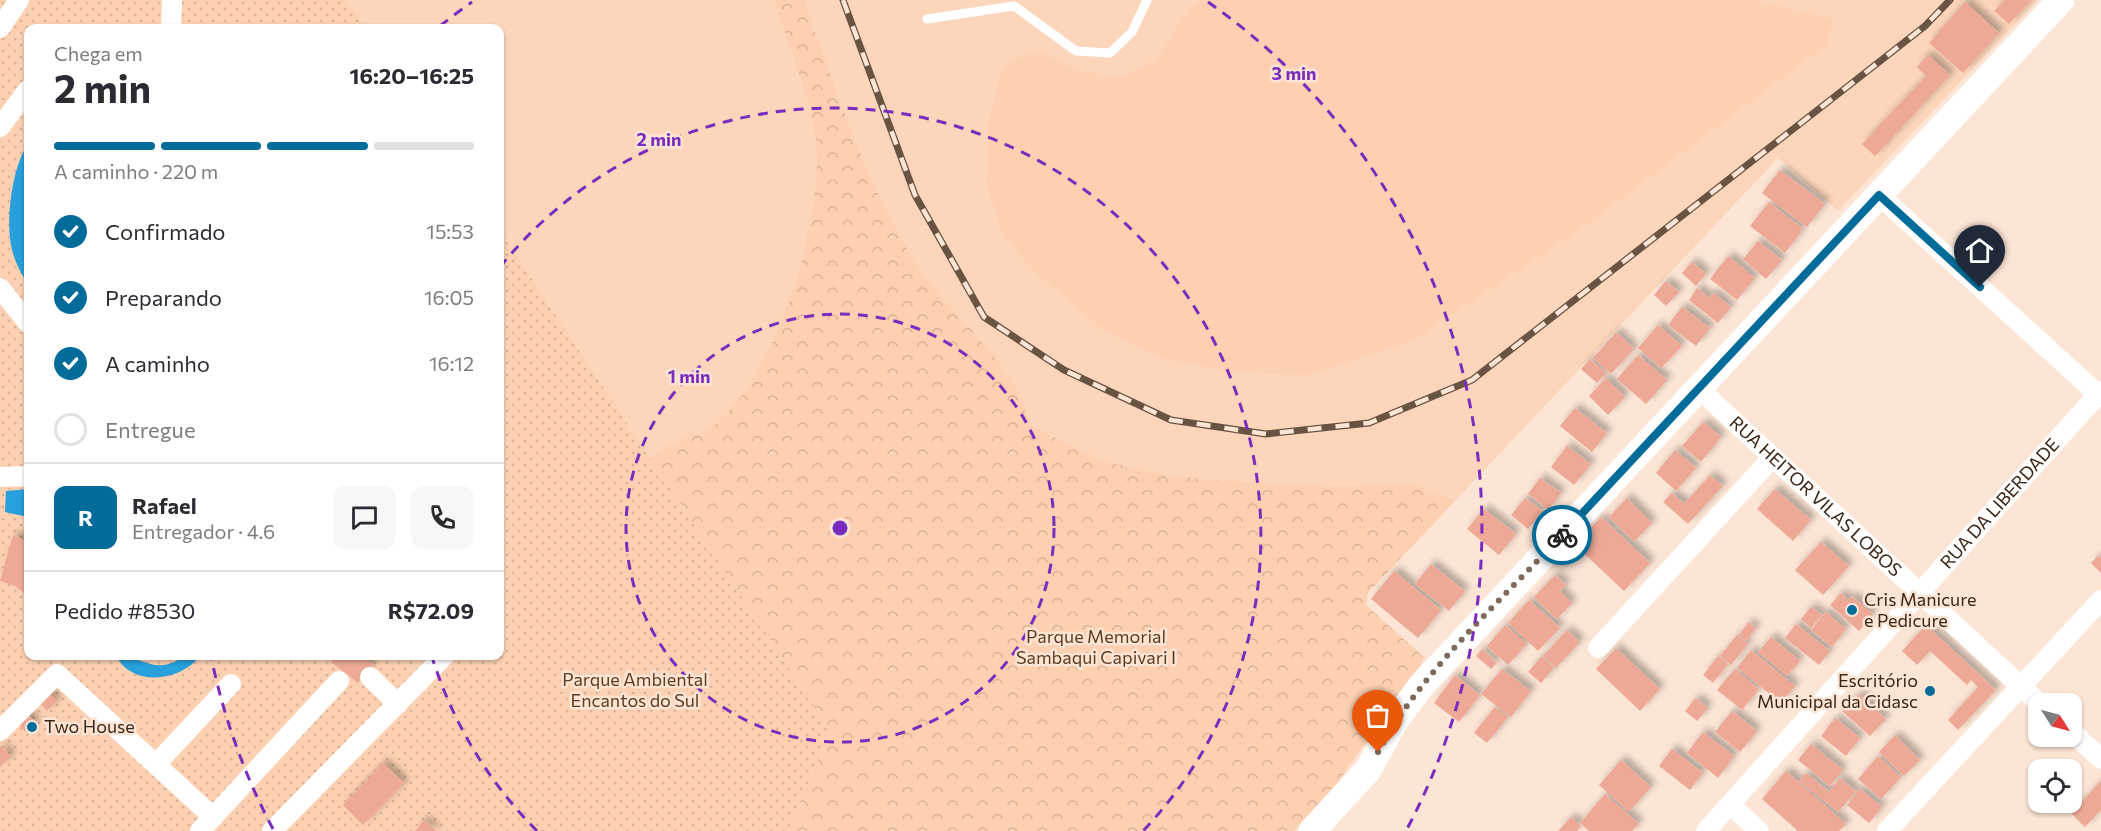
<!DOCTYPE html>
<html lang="pt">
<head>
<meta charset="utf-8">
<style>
	:root { --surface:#fff; --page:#f7f7f7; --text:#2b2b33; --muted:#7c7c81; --line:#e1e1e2; --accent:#016c99 }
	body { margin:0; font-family:Commissioner,sans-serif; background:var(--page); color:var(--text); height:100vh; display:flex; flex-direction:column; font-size:22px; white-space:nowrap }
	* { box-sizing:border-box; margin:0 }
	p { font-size:20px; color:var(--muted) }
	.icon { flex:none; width:33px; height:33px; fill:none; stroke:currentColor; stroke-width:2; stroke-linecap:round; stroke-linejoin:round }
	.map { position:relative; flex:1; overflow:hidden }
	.details { position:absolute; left:24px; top:24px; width:480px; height:636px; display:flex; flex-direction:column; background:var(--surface); border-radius:12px; box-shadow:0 2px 4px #0004 }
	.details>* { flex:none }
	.needle { width:39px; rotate:126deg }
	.fabs { position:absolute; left:2028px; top:693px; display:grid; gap:12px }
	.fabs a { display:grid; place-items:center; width:54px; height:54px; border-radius:12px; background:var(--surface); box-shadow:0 2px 4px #0004; font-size:30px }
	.pin { position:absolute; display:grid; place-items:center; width:51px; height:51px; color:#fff; margin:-62px -26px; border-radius:50% 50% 50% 0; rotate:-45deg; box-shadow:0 0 6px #0007 }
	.pin .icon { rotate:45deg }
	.courier { position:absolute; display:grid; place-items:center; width:60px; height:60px; margin:-30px; border:4px solid #016c99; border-radius:50%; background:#fff; color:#222; box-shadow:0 2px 8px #0007 }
	.headline em { font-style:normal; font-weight:700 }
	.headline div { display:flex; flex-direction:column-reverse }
	.headline { display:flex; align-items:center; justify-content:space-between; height:102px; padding:0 30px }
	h1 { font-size:39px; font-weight:700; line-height:45px }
	.bar { display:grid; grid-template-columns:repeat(4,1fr); gap:9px 6px; align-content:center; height:72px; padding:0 30px }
	.bar i { height:8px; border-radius:4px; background:var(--line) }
	.bar .current { background:var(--accent) }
	.bar p { grid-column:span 4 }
	.line { display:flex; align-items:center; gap:15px; padding:0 30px; border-top:2px solid var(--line) }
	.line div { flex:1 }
	.round { display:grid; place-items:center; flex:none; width:63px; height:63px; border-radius:12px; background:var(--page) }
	ol { padding:0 30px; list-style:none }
	li { display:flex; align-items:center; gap:18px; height:66px }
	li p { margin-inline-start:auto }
	li .icon { padding:6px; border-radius:50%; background:var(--accent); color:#fff; stroke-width:4 }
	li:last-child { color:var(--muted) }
	li i { width:33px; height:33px; border:3px solid var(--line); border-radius:50% }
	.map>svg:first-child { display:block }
	.built { fill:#fcd5ba }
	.green { fill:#fdd0b1 }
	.forest { fill:url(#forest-crowns) }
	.park { fill:url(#park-dots) }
	.water { fill:#27a0db }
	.building { fill:#eda996; filter:url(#shadow) }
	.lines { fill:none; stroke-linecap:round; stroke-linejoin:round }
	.lane { stroke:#fff; stroke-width:9 }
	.street { stroke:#fff; stroke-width:20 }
	.secondary { stroke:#fff; stroke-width:27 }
	.rail-casing { stroke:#695343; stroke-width:7 }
	.rail { stroke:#fde5d5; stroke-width:4.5; stroke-dasharray:14; stroke-linecap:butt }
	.done { stroke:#7f6959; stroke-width:6; stroke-dasharray:0 10.8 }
	.route { stroke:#016c99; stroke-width:8 }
	.ring { fill:none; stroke:#7b2cbf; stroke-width:3; stroke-dasharray:10 8 }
	.poi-dot { fill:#016c99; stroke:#fde5d5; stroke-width:2 }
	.labels { text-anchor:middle; stroke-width:5; stroke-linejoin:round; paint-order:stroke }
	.street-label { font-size:18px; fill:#3b2616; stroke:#fde5d5 }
	.poi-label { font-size:18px; fill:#3b2616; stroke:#fde5d5; text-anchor:start }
	.park-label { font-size:18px; fill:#5f3b20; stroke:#fde5d5 }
	.centre { fill:#7b2cbf; stroke:#fde5d5; stroke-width:3 }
	.ring-label { font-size:18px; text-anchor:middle; font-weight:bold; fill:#7b2cbf; stroke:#fde5d5; stroke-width:5; stroke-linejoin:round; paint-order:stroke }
</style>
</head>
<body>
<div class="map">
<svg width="2101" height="831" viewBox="0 0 2101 831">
	<defs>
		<pattern id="forest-crowns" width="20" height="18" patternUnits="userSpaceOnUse" patternTransform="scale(1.5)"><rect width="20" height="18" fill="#fdd0b1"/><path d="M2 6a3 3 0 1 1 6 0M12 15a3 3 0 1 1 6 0" fill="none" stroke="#dab298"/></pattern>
		<pattern id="park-dots" width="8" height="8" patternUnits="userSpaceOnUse" patternTransform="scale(1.5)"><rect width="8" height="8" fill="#fdd0b1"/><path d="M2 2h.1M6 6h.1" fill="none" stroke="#dab298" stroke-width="1.8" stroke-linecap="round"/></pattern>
		<filter id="shadow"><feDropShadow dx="5" dy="-5" stdDeviation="3" flood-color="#0004"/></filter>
	</defs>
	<rect width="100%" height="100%" fill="#fde5d5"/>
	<path class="built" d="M347,0h1691l-200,211 -60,-53 -323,343 -43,-18 -68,3 -133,-6 -48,-6 -55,-12 -79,-37 -198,307 -331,-501v-203h-134z"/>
	<path class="green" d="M1203,0h551l79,19 -6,25 -259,194 -157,103 -101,34 -70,-2 -73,-13 -61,-28 -68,-57 -34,-38 -17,-53 1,-56 15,-61 32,-18 42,21 44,8 38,-21 29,-48z"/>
	<path class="forest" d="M774,0h31c5,22 14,43 22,64 23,68 49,134 86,196 33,54 104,100 116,165l79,37 55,12 48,6 133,6 68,-3 43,18 -87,92 -2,12 59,53 -89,127 -42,46h-507l44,-99 -181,-274c10,-6 20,-13 31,-18 12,-5 28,-9 37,-18 61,-57 100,-186 99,-268 0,-42 -30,-112 -43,-154z"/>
	<path class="park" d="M0,0h347l19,28h-338v628h472v-425l331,501 -44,99h-787z"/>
	<path class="water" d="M28,144v140c-7,-10 -15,-26 -17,-39 -5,-27 1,-78 17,-101z
		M28,489v28l-23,-5 1,-21z
		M116,656c20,-1 31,11 47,9 15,-2 17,-10 37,-9 -19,25 -67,32 -84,0z"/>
	<path class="building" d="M2005,0h26l-22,24 -15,-13z
		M1965,2l34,31 -36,40 -34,-30z
		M1928,55l22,20 -75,81 -13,-12 64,-68 -9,-9z
		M1780,170l45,34 -18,23 -45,-34z
		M1769,202l34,27 -18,24 -35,-27z
		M1758,241l24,19 -16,19 -23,-20z
		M1728,256l27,22 -18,22 -27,-21z
		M1692,262l14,12 -10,12 -14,-13z
		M1666,281l13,11 -13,14 -12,-11z
		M1697,288l13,10 3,-5 18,14 -13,16 -29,-23z
		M1682,307l28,21 -14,18 -28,-21z
		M1658,325l24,21 -21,22 -23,-20z
		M1616,332l18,17 -23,25 -18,-16z
		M1638,355l29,25 -21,24 -29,-25z
		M1590,359l16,14 -9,10 -16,-14z
		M1606,378l19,19 -17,18 -19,-19z
		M1575,408l32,25 -15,19 -32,-26z
		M1703,422l18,15 -20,25 -19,-16z
		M1567,446l24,18 -17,21 -23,-18z
		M1675,450l21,18 -20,23 -20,-18z
		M1710,475l13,11 -35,38 -25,-22 9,-9 20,17 -7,-7z
		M1540,478l21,15 -13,17 -20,-16z
		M1775,489l36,31 -18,21 -36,-32z
		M1525,498l18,13 -15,18 -17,-14z
		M1627,498l25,25 -18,19 -25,-25z
		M1484,509l32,25 -17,21 -32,-26z
		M1601,517l49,46 -26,28 -49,-46z
		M13,535l15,7v54l-13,-10 -15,-5z
		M1821,542l28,24 -26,29 -28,-25z
		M2098,556l3,2v15l-10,-10z
		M1431,564l34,27 -16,20 -34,-27z
		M1394,571l47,39 -23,28 -47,-39z
		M1555,575l11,10 -6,6 12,12 -15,16 -23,-22z
		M1841,593l7,7 4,-4 21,18 -14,17 -29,-26z
		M1529,600l31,28 -22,23 -30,-28z
		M1811,607l11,8 -11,13 -10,-9z
		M1826,612l20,17 -14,18 -21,-17z
		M1749,622l7,6 -10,13 -7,-6z
		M1796,624l34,27 -11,14 -34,-27z
		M1505,625l22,19 -19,21 -21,-19z
		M1926,625l70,65 -38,40 -10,-10 30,-33 -7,-7 -4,5 -37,-34 -13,14 -15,-14z
		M1567,630l13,12 -24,26 -13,-12z
		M1737,635l11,9 -17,21 -11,-9z
		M1771,637l29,24 -13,15 -29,-24z
		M1616,648l44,41 -20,22 -44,-42z
		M1482,649l15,14 -6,6 -15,-13z
		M1751,650l44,36 -14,17 -44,-35z
		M336,656h25l11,8 -14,19 -27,-21z
		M1542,656l12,12 -13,15 -13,-11z
		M1718,656l10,8 -15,19 -10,-8z
		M1502,669l29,22 -20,26 -30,-23z
		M1735,669l24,20 -17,21 -25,-20z
		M1455,675l25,20 -21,27 -25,-19z
		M46,690l11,11 -10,10 -11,-12z
		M1859,694l27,25 -16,17 -28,-25z
		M1696,698l12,10 -11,13 -12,-10z
		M1495,707l13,10 -21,26 -13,-10z
		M1732,711l25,20 -17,21 -25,-20z
		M25,712l11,11 -10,9 -11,-11z
		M1835,718l25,20 -14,18 -25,-20z
		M1703,732l31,24 -16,22 -31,-25z
		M1895,735l25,25 -16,16 -25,-24z
		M1811,744l32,26 -13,16 -32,-26z
		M0,745l11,11 -11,11z
		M1672,749l31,24 -13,17 -31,-24z
		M1878,756l23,21 -20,22 -23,-20z
		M1621,760l30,27 -22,25 -30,-27z
		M383,763l21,20 -41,42 -20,-20z
		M1786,771l60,53 -7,7h-41l-36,-32z
		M1806,773l23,19 11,-14 16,13 -18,21 -39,-31z
		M2101,781v29l-16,17 -14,-14z
		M1860,789l22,18 -13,16 -22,-18z
		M1605,794l34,30 -7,7h-43l-9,-8z
		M1571,817l10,9 -4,5h-19z
		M424,820l13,11h-22z"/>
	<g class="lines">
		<path class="lane" d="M927,19l87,-13 62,45 34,2 22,-21 15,-32"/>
		<g class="street">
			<path d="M0,28l19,-28"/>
			<path d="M171,28l1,-28"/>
			<path d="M0,127l28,-37"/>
			<path d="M1879,195l222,202"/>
			<path d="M0,288l28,35"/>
			<path id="s1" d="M1698,388l342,316"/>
			<path d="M0,477l28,-1"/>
			<path d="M1598,648l175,-191"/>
			<path d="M370,677l28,27"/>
			<path d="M0,731l57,-57 156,143"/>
			<path d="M2072,732l29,27"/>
			<path d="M156,764l75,-80"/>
			<path d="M1730,804l29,27"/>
			<path d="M200,831l139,-150"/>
			<path d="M272,831l172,-175"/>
			<path id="s2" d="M1706,831l395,-440"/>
			<path d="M1887,831l214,-231"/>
		</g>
		<path class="secondary" d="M1312,831l56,-61 27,-49 26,-35 640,-686"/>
		<g class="rail-casing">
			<path id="rail" d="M843,0l72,195 69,122 80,53 107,50 95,14 103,-11 103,-43 453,-354 25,-26"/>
		</g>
		<use href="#rail" class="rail"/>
	</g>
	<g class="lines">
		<path class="done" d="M1378,752c45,-83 120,-148 184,-217"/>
		<path class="route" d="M1562,535l317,-340 101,92"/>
	</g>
	<g class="ring">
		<circle cx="840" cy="528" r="214"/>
		<path d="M537 831A428 428 0 0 1 432 657M500 267A428 428 0 1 1 1143 831"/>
		<path d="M273 829A642 642 0 0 1 211 656M440 26A642 642 0 0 1 472 2M1208 2A642 642 0 0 1 1407 829"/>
	</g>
	<g class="poi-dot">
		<circle cx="1852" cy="610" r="6"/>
		<circle cx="1930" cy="691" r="6"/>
		<circle cx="32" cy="727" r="6"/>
	</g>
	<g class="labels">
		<g class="street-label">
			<text dy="6" stroke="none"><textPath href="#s1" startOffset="160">RUA HEITOR VILAS LOBOS</textPath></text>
			<text dy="6" stroke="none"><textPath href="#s2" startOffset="440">RUA DA LIBERDADE</textPath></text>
		</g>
		<g class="poi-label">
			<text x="1864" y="606">Cris Manicure<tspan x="1864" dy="21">e Pedicure</tspan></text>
			<text x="1918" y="687" text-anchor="end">Escritório<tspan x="1918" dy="21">Municipal da Cidasc</tspan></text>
			<text x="44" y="733">Two House</text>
		</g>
		<g class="park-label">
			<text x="1096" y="643">Parque Memorial<tspan x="1096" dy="21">Sambaqui Capivari I</tspan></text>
			<text x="635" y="686">Parque Ambiental<tspan x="635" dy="21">Encantos do Sul</tspan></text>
		</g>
	</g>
	<circle cx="840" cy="528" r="9" class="centre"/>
	<g class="ring-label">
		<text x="1294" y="80">3 min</text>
		<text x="659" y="146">2 min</text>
		<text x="689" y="383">1 min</text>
	</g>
</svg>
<div class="fabs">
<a><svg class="needle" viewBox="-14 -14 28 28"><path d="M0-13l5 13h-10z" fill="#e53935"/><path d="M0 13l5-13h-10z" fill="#7c7c81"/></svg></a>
<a><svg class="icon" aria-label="locate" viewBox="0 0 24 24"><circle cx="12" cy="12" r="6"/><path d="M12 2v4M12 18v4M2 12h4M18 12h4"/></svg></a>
</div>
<div class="pin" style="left:1378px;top:752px;background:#ea580c"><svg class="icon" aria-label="bag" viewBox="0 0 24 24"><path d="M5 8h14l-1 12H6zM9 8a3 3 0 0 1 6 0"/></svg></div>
<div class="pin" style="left:1980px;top:287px;background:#1f2937"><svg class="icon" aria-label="home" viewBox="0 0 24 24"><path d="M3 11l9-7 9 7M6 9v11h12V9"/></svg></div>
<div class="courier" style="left:1562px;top:535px"><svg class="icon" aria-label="bike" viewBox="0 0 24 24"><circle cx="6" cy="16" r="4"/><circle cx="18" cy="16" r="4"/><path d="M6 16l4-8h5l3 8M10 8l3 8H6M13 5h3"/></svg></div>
<section class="details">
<div class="headline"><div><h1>2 min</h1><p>Chega em</p></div><em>16:20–16:25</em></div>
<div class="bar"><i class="current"></i><i class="current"></i><i class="current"></i><i></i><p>A caminho · 220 m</p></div>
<ol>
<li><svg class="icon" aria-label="check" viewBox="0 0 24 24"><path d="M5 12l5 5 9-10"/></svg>Confirmado<p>15:53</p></li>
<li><svg class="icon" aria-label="check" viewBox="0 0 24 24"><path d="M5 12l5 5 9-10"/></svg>Preparando<p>16:05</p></li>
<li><svg class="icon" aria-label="check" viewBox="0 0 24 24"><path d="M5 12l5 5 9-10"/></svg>A caminho<p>16:12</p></li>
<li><i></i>Entregue</li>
</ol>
<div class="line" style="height:108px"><b class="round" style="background:var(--accent);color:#fff">R</b><div><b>Rafael</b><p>Entregador · 4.6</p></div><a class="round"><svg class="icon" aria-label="chat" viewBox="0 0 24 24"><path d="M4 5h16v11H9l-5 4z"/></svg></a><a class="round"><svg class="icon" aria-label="phone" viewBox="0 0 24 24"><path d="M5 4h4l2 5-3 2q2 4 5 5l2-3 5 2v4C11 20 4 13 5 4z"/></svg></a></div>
<div class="line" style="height:78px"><div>Pedido #8530</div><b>R$72.09</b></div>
</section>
</div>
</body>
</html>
